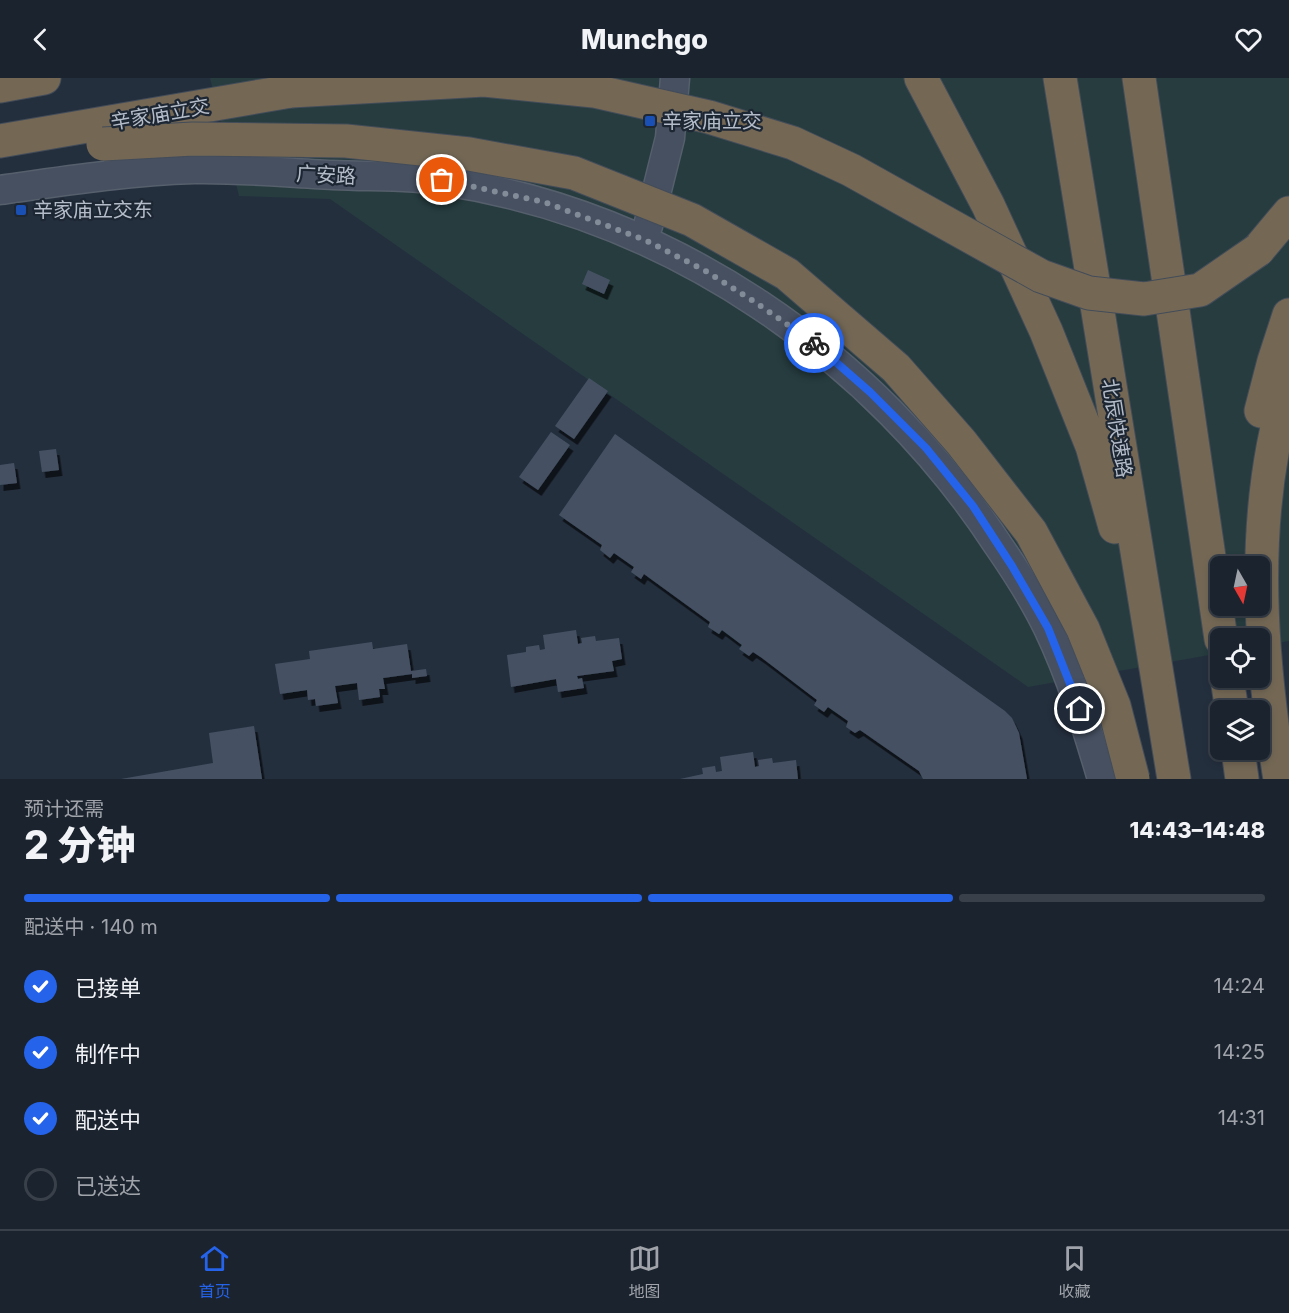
<!DOCTYPE html>
<html lang="zh">
<head>
<meta charset="utf-8">
<style>
	:root { --surface:#1b232e; --page:#242b36; --text:#f1f3f6; --muted:#a0a4aa; --line:#39404a; --accent:#2563eb }
	body { margin:0; font-family:Inter,"Noto Sans SC",sans-serif; background:var(--page); color:var(--text); height:100vh; display:flex; flex-direction:column; font-size:22px; white-space:nowrap }
	* { box-sizing:border-box; margin:0 }
	p { font-size:20px; color:var(--muted) }
	.icon { flex:none; width:33px; height:33px; fill:none; stroke:currentColor; stroke-width:2; stroke-linecap:round; stroke-linejoin:round }
	.map { position:relative; height:701px; overflow:hidden }
	.sheet { display:flex; flex-direction:column; background:var(--surface); flex:1 }
	.sheet>* { flex:none }
	.needle { width:39px; rotate:171deg }
	.controls { position:absolute; left:1210px; top:478px; display:grid; gap:12px }
	.controls a { display:grid; place-items:center; width:60px; height:60px; border-radius:9px; background:var(--surface); box-shadow:0 3px 9px #0003,0 0 0 2px var(--line); font-size:30px }
	.pin { position:absolute; display:grid; place-items:center; width:51px; height:51px; color:#fff; margin:-26px; border:3px solid #fff; border-radius:50%; box-shadow:0 2px 6px #0007 }
	.courier { position:absolute; display:grid; place-items:center; width:60px; height:60px; margin:-30px; border:4px solid #2563eb; border-radius:50%; background:#fff; color:#222; box-shadow:0 2px 8px #0007 }
	.summary em { font-style:normal; font-weight:800 }
	.summary div { display:flex; flex-direction:column-reverse }
	.summary { display:flex; align-items:center; justify-content:space-between; height:102px; padding:0 24px }
	h1 { font-size:39px; font-weight:800; line-height:45px }
	.bar { display:grid; grid-template-columns:repeat(4,1fr); gap:9px 6px; align-content:center; height:72px; padding:0 24px }
	.bar i { height:8px; border-radius:4px; background:var(--line) }
	.bar .active { background:var(--accent) }
	.bar p { grid-column:span 4 }
	ol { padding:0 24px; list-style:none }
	li { display:flex; align-items:center; gap:18px; height:66px }
	li p { margin-inline-start:auto }
	li .icon { padding:6px; border-radius:50%; background:var(--accent); color:#fff; stroke-width:4 }
	li:last-child { color:var(--muted) }
	li i { width:33px; height:33px; border:3px solid var(--line); border-radius:50% }
	header { display:flex; justify-content:space-between; align-items:center; height:78px; padding:0 24px; background:var(--surface); font-size:27px; font-weight:800 }
	.dock { display:flex; justify-content:space-around; align-items:center; height:84px; border-top:2px solid var(--line); background:var(--surface); font-size:16px; color:var(--muted) }
	.dock a { display:grid; justify-items:center; gap:3px }
	.dock .active { color:var(--accent) }
	.map>svg:first-child { display:block }
	.green { fill:#263c3f; fill-rule:evenodd }
	.building { fill:#455162; filter:url(#shadow) }
	.lines { fill:none; stroke-linecap:round; stroke-linejoin:round }
	.secondary-casing { stroke:#565f6c; stroke-width:31 }
	.highway-casing { stroke:#434c59; stroke-width:35 }
	.secondary { stroke:#465061; stroke-width:28 }
	.highway { stroke:#746855; stroke-width:33 }
	.highway-bridge-casing { stroke:#434c59; stroke-width:35; stroke-linecap:butt }
	.highway-bridge { stroke:#746855; stroke-width:33 }
	.done { stroke:#828b98; stroke-width:6; stroke-dasharray:0 10.8 }
	.route { stroke:#2563eb; stroke-width:8 }
	.transit-dot { fill:#1a4fb4; stroke:#1d2633; stroke-width:2 }
	.labels { text-anchor:middle; stroke-width:4.5; stroke-linejoin:round; paint-order:stroke }
	.street-label { font-size:20px; fill:#b4bcc9; stroke:#1d2633 }
	.poi-label { font-size:20px; fill:#b4bcc9; stroke:#1d2633; text-anchor:start }
</style>
</head>
<body>
<header><svg class="icon" aria-label="back" viewBox="0 0 24 24"><path d="M15 5l-7 7 7 7"/></svg>Munchgo<svg class="icon" aria-label="heart" viewBox="0 0 24 24"><path d="M12 20l-8-8c-3-5 5-10 8-4 3-6 11-1 8 4z"/></svg></header>
<div class="map">
<svg width="1289" height="701" viewBox="0 0 1289 701">
	<defs>
		<filter id="shadow"><feDropShadow dx="3.5" dy="6" stdDeviation="0" flood-color="#0009"/></filter>
	</defs>
	<rect width="100%" height="100%" fill="#242f3e"/>
	<path class="green" d="M210,0h1079v563l-29,5v-7h-39v14l-193,34 -698,-488 -91,-3zM1221,489h39v39h-39z"/>
	<path class="building" d="M588,192l22,10 -6,14 -22,-10z
		M589,300l19,13 -34,48 -19,-13z
		M551,354l19,13 -32,45 -19,-13z
		M615,356l390,277 7,7 7,15 8,46h-104l-4,-8 -59,-41 -5,3 -9,-6 2,-6 -20,-14 -4,5 -10,-7 3,-5 -55,-42 -9,-6 -4,4 -10,-7 3,-4 -20,-15 -3,4 -11,-7 2,-5 -66,-48 -3,5 -10,-7 3,-5 -20,-14 -4,5 -10,-8 2,-5 -43,-30z
		M56,371l3,21 -17,2 -3,-21z
		M14,385l3,20 -17,2v-20z
		M576,552l2,14 4,-1 -1,-5 14,-2 1,5 23,-3 3,21 -10,2 2,10 -37,5 1,3 4,-1 2,10 -26,4 -2,-13 -45,8 -4,-32 19,-3v-5l13,-2 1,5 5,-1 -2,-14z
		M372,564l1,7 34,-5 4,27 15,-2 1,7 -15,2v-4l-29,4 2,11h-6l1,8 -21,3 -2,-17 -22,3 3,17 -22,3 -1,-7 -7,1 -1,-10 -27,4 -5,-30 35,-5 -1,-8z
		M254,648l8,53h-141l92,-16 -4,-30z
		M753,674l2,15 4,-1 -1,-6 14,-2 1,5 23,-3 2,19h-118l23,-5 -1,-6 13,-2 1,6 6,-1 -2,-14z"/>
	<g class="lines">
		<g class="secondary-casing">
			<path id="secondary" d="M0,112c64,-9 129,-19 194,-21 46,-1 93,4 139,6 36,2 76,0 111,6 226,34 430,174 554,364 18,26 36,54 50,83 23,48 39,100 54,151
				M648,148l22,-88 5,-60"/>
		</g>
		<g class="highway-casing">
			<path id="highway" d="M921,0l67,127 58,126 46,115 23,81
				M1060,0l114,701
				M1139,0l82,561
				M0,8l44,-8
				M0,63l320,-55
				M1258,172l31,-37
				M1261,333l13,-50 15,-46
				M1227,600l5,33
				M1238,672l4,29
				M1280,701c-21,-130 -31,-269 9,-396"/>
		</g>
		<use href="#secondary" class="secondary"/>
		<use href="#highway" class="highway"/>
		<g class="highway-bridge-casing">
			<path id="highway-bridge" d="M291,13l193,-11 110,11 115,26 84,26 58,27 190,106 48,17 55,6 56,-9 58,-40
				M103,66l90,-5 153,2 123,13 105,19 118,47 95,54 109,94 65,74 70,90 52,97 31,77 19,73"/>
		</g>
		<use href="#highway-bridge" class="highway-bridge"/>
	</g>
	<g class="lines">
		<path class="done" d="M442,102l102,22 101,38 59,30 51,32 59,41"/>
		<path class="route" d="M814,265l56,49 56,56 47,58 39,60 36,62 32,81"/>
	</g>
	<g class="transit-dot">
		<rect x="644" y="37" width="12" height="12" rx="3"/>
		<rect x="15" y="126" width="12" height="12" rx="3"/>
	</g>
	<g class="labels">
		<g class="street-label">
			<text transform="translate(160 36) rotate(-10)" y="7">辛家庙立交</text>
			<text transform="translate(326 97) rotate(3)" y="7">广安路</text>
			<text transform="translate(1117 350) rotate(81)" y="7">北辰快速路</text>
		</g>
		<g class="poi-label">
			<text x="662" y="50">辛家庙立交</text>
			<text x="33" y="139">辛家庙立交东</text>
		</g>
	</g>
</svg>
<div class="controls">
<a><svg class="needle" viewBox="-14 -14 28 28"><path d="M0-13l5 13h-10z" fill="#e53935"/><path d="M0 13l5-13h-10z" fill="#a0a4aa"/></svg></a>
<a><svg class="icon" aria-label="locate" viewBox="0 0 24 24"><circle cx="12" cy="12" r="6"/><path d="M12 2v4M12 18v4M2 12h4M18 12h4"/></svg></a>
<a><svg class="icon" aria-label="layers" viewBox="0 0 24 24"><path d="M12 4l9 5-9 5-9-5zM3 14l9 5 9-5"/></svg></a>
</div>
<div class="pin" style="left:442px;top:102px;background:#ea580c"><svg class="icon" aria-label="bag" viewBox="0 0 24 24"><path d="M5 8h14l-1 12H6zM9 8a3 3 0 0 1 6 0"/></svg></div>
<div class="pin" style="left:1080px;top:631px;background:#1f2937"><svg class="icon" aria-label="home" viewBox="0 0 24 24"><path d="M3 11l9-7 9 7M6 9v11h12V9"/></svg></div>
<div class="courier" style="left:814px;top:265px"><svg class="icon" aria-label="bike" viewBox="0 0 24 24"><circle cx="6" cy="16" r="4"/><circle cx="18" cy="16" r="4"/><path d="M6 16l4-8h5l3 8M10 8l3 8H6M13 5h3"/></svg></div>
</div>
<section class="sheet">
<div class="summary"><div><h1>2 分钟</h1><p>预计还需</p></div><em>14:43–14:48</em></div>
<div class="bar"><i class="active"></i><i class="active"></i><i class="active"></i><i></i><p>配送中 · 140 m</p></div>
<ol>
<li><svg class="icon" aria-label="check" viewBox="0 0 24 24"><path d="M5 12l5 5 9-10"/></svg>已接单<p>14:24</p></li>
<li><svg class="icon" aria-label="check" viewBox="0 0 24 24"><path d="M5 12l5 5 9-10"/></svg>制作中<p>14:25</p></li>
<li><svg class="icon" aria-label="check" viewBox="0 0 24 24"><path d="M5 12l5 5 9-10"/></svg>配送中<p>14:31</p></li>
<li><i></i>已送达</li>
</ol>
</section>
<nav class="dock">
<a class="active"><svg class="icon" aria-label="home" viewBox="0 0 24 24"><path d="M3 11l9-7 9 7M6 9v11h12V9"/></svg>首页</a>
<a><svg class="icon" aria-label="map" viewBox="0 0 24 24"><path d="M3 6l6-2 6 2 6-2v14l-6 2-6-2-6 2zM9 4v14M15 6v14"/></svg>地图</a>
<a><svg class="icon" aria-label="saved" viewBox="0 0 24 24"><path d="M7 4h10v16l-5-4-5 4z"/></svg>收藏</a>
</nav>
</body>
</html>
